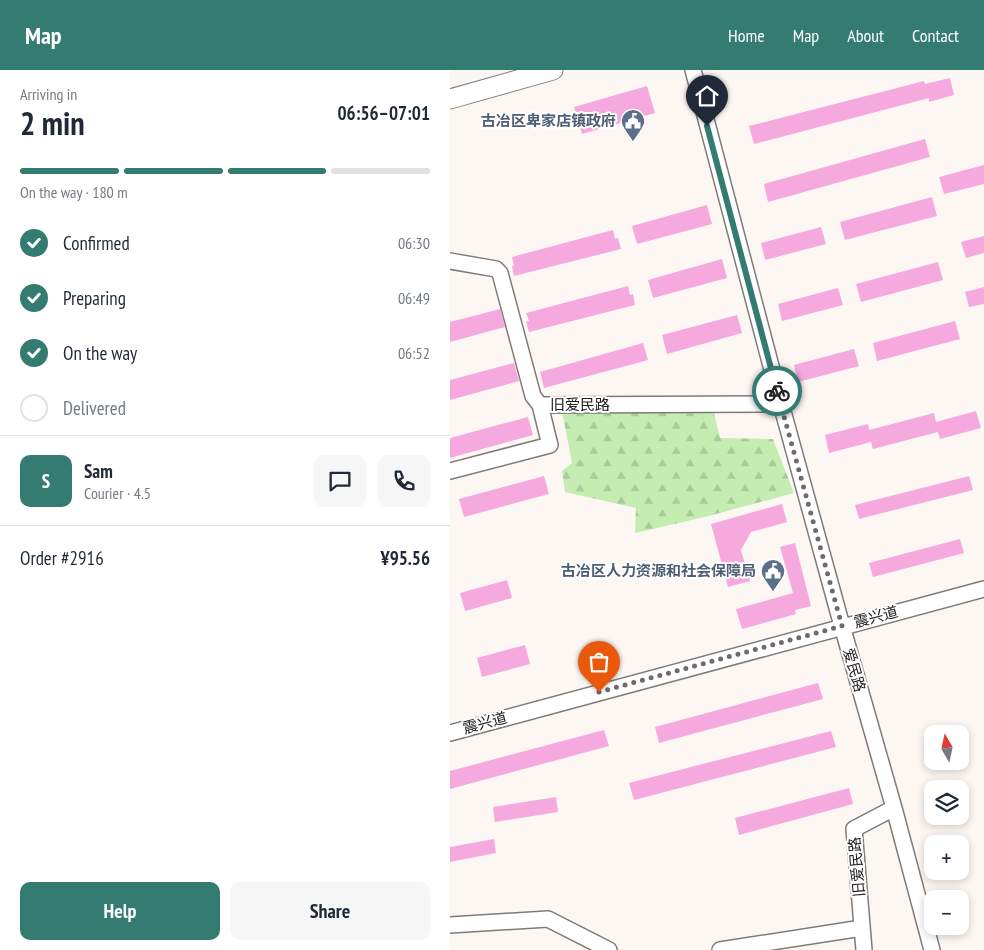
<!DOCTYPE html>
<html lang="en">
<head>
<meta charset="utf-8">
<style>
	:root { --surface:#fff; --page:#f6f6f7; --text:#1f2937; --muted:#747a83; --line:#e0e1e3; --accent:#347b72 }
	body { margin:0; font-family:"PT Sans Narrow","Noto Sans SC",sans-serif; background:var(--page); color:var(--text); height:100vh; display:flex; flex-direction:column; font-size:19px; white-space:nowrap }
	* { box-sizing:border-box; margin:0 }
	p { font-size:16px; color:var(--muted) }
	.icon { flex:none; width:28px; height:28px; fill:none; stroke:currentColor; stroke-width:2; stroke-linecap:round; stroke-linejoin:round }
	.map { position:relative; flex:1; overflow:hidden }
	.sheet { display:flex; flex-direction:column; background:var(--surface); width:450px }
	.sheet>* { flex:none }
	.needle { width:32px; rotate:351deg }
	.buttons { position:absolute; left:474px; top:655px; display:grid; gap:10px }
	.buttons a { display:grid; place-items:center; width:45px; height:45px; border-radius:10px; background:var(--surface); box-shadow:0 2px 8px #0003; font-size:25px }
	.pin { position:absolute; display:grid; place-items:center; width:42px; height:42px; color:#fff; margin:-51px -21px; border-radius:50% 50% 50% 0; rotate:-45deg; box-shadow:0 0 5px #0007 }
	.pin .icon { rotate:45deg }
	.courier { position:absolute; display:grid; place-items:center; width:50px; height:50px; margin:-25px; border:4px solid #347b72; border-radius:50%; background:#fff; color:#222; box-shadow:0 1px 6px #0007 }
	.overview em { font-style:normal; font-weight:700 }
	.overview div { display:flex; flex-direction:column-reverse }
	.overview { display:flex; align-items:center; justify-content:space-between; height:85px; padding:0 20px }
	h1 { font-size:32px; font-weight:700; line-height:38px }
	.bar { display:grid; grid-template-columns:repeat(4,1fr); gap:8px 5px; align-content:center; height:60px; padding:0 20px }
	.bar i { height:6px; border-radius:4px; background:var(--line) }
	.bar .on { background:var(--accent) }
	.bar p { grid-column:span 4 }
	.line { display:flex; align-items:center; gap:12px; padding:0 20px; border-top:1px solid var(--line) }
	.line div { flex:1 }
	.round { display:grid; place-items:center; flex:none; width:52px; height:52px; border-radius:10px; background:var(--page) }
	ol { padding:0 20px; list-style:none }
	li { display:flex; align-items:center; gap:15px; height:55px }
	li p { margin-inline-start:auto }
	li .icon { padding:5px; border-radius:50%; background:var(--accent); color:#fff; stroke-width:4 }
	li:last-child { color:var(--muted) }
	li i { width:28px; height:28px; border:2px solid var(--line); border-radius:50% }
	.button { display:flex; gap:10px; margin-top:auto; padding:10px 20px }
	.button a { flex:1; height:58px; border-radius:10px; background:var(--accent); color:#fff; font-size:20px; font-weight:700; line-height:58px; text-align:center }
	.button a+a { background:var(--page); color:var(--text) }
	header { display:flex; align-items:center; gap:30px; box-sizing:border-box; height:70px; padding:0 25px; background:var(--accent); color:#fff }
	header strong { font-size:24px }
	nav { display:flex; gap:28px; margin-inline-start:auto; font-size:18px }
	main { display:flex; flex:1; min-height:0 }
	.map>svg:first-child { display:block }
	.forest { fill:url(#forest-firs) }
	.building { fill:#f6a9df }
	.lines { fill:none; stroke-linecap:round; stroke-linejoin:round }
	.minor-casing { stroke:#807b78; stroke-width:18 }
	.major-casing { stroke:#807b78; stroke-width:21 }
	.minor { stroke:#fff; stroke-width:15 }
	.major { stroke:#fff; stroke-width:19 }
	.done { stroke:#6f6b6a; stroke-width:5; stroke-dasharray:0 9 }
	.route { stroke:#347b72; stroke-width:6 }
	.labels { text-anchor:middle; stroke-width:4; stroke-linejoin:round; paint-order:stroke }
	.service-label { font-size:15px; font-weight:bold; fill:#4e5e75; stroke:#fff; text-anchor:end }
	.street-label { font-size:15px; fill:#23201f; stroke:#fff }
</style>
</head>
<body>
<header>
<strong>Map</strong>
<nav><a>Home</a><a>Map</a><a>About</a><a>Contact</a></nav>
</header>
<main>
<section class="sheet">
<div class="overview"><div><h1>2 min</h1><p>Arriving in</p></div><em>06:56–07:01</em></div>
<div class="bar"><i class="on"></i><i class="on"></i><i class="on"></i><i></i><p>On the way · 180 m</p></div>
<ol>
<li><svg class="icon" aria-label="check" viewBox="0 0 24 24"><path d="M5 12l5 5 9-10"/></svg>Confirmed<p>06:30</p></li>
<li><svg class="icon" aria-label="check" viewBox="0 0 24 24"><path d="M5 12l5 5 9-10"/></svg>Preparing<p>06:49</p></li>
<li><svg class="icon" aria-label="check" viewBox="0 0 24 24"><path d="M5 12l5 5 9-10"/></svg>On the way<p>06:52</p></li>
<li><i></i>Delivered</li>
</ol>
<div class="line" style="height:90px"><b class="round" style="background:var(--accent);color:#fff">S</b><div><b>Sam</b><p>Courier · 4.5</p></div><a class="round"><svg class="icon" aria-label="chat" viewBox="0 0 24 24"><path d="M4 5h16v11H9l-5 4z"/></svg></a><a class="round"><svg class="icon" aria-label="phone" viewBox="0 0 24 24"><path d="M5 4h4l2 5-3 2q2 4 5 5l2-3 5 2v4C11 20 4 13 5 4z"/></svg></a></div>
<div class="line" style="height:65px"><div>Order #2916</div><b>¥95.56</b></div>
<div class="button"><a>Help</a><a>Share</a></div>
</section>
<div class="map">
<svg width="534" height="880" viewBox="0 0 534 880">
	<defs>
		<pattern id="forest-firs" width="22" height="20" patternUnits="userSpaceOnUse" patternTransform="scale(1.25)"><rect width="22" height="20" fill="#c5edb2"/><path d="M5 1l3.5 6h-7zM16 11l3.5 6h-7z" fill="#a9cb99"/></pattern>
	</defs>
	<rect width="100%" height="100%" fill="#fdf7f4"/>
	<path class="forest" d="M262,334l8,34 53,1 21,54 -89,24 -70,16 1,-25 -71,-16 -3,-21 10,-8 -11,-57z"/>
	<path class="building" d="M500,8l4,17 -25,7v-4l-175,46 -5,-18 175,-45 1,3z
		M197,16l8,27 -73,21 -8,-27z
		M475,69l5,18 -162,45 -4,-18z
		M534,95v19l-40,10 -5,-17z
		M482,127l5,19 -92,24 -5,-18z
		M257,135l5,19 -75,20 -5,-18z
		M371,157l5,17 -61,16 -4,-17z
		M163,160l2,9 3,-1 3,11 -107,27 -2,-10h2l-2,-9z
		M534,166v17l-18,5 -5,-16z
		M272,189l5,19 -74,20 -5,-18z
		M488,192l5,18 -82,22 -5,-18z
		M178,216l2,9 3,-1 2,11 -106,27 -3,-10 3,-1 -3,-8z
		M534,217v17l-15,3 -4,-15z
		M388,218l5,17 -61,16 -4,-17z
		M50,239l5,18 -55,15v-20z
		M287,245l5,18 -75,21 -5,-19z
		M505,251l5,18 -83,22 -4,-18z
		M193,273l5,17 -104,28 -4,-16z
		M404,279l5,17 -61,16 -4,-17z
		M64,293l5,18 -69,19v-20z
		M526,341l5,17 -41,11 -2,-7 -65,17 -2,-7 -42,11 -4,-18 43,-11 1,6 65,-17 2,9z
		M78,347l5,18 -83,23v-20z
		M94,406l5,18 -85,23 -5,-18z
		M519,406l4,14 -114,29 -4,-14z
		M332,434l5,18 -36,10 -10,18 9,31 -22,6 -17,-63z
		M510,469l4,14 -91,24 -4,-14z
		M345,473l16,63 -16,4 1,4 -54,15 -6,-20 57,-16 -13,-46z
		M57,510l5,18 -47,13 -5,-18z
		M75,575l5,19 -48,13 -5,-19z
		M368,613l5,16 -164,44 -4,-16z
		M154,660l5,16 -159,43v-18z
		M381,661l5,16 -202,53 -5,-17z
		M399,718l4,16 -114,31 -4,-17z
		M106,727l2,15 -63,10 -2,-15z
		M44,769l2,14 -46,9v-15z"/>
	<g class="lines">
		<g class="minor-casing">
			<path id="minor" d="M243,0l88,334 61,222 52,182 38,142
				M0,191l46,8 4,4 33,123 7,9 241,-1
				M0,401l100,-26 -10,-40
				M0,663l534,-144
				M0,855l98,-6 61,31
				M270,880l142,-22
				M414,880l-10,-121 40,-21"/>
		</g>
		<g class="major-casing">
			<path id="major" d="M0,29l103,-29"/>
		</g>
		<use href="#minor" class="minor"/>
		<use href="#major" class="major"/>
	</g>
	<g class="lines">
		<path class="done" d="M149,622l243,-66 -65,-235"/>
		<path class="route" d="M257,56l70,265"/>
	</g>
	<defs>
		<g id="civic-pin" transform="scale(1.25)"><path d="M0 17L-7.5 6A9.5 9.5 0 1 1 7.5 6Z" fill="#5c6f8a" stroke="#fff"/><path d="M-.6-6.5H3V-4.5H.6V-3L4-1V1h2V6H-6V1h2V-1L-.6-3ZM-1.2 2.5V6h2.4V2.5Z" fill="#fff"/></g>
	</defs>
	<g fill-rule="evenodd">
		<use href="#civic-pin" x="183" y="51"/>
		<use href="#civic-pin" x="323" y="501"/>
	</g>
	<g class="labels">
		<g class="service-label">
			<text x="166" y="56">古冶区卑家店镇政府</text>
			<text x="306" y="506">古冶区人力资源和社会保障局</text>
		</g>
		<g class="street-label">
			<text x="130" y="340">旧爱民路</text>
			<text transform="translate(426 547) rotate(-15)" y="5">震兴道</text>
			<text transform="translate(404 600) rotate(74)" y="5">爱民路</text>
			<text transform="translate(35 653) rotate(-15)" y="5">震兴道</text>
			<text transform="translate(407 797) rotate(-95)" y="5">旧爱民路</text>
		</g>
	</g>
</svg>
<div class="buttons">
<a><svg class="needle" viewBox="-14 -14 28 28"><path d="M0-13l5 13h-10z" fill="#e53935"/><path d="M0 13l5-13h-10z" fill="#747a83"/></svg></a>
<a><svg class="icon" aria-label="layers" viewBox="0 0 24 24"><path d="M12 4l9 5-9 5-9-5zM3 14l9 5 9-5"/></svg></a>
<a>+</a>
<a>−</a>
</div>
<div class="pin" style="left:149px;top:622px;background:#ea580c"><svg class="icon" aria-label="bag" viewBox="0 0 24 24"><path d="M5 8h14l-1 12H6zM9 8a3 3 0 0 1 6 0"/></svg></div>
<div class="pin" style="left:257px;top:56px;background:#1f2937"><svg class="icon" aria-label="home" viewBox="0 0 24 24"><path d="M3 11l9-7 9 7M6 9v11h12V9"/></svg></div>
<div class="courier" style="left:327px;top:321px"><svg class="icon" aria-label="bike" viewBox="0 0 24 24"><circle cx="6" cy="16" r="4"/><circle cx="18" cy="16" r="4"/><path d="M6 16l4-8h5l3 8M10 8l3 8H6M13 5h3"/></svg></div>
</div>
</main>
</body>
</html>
